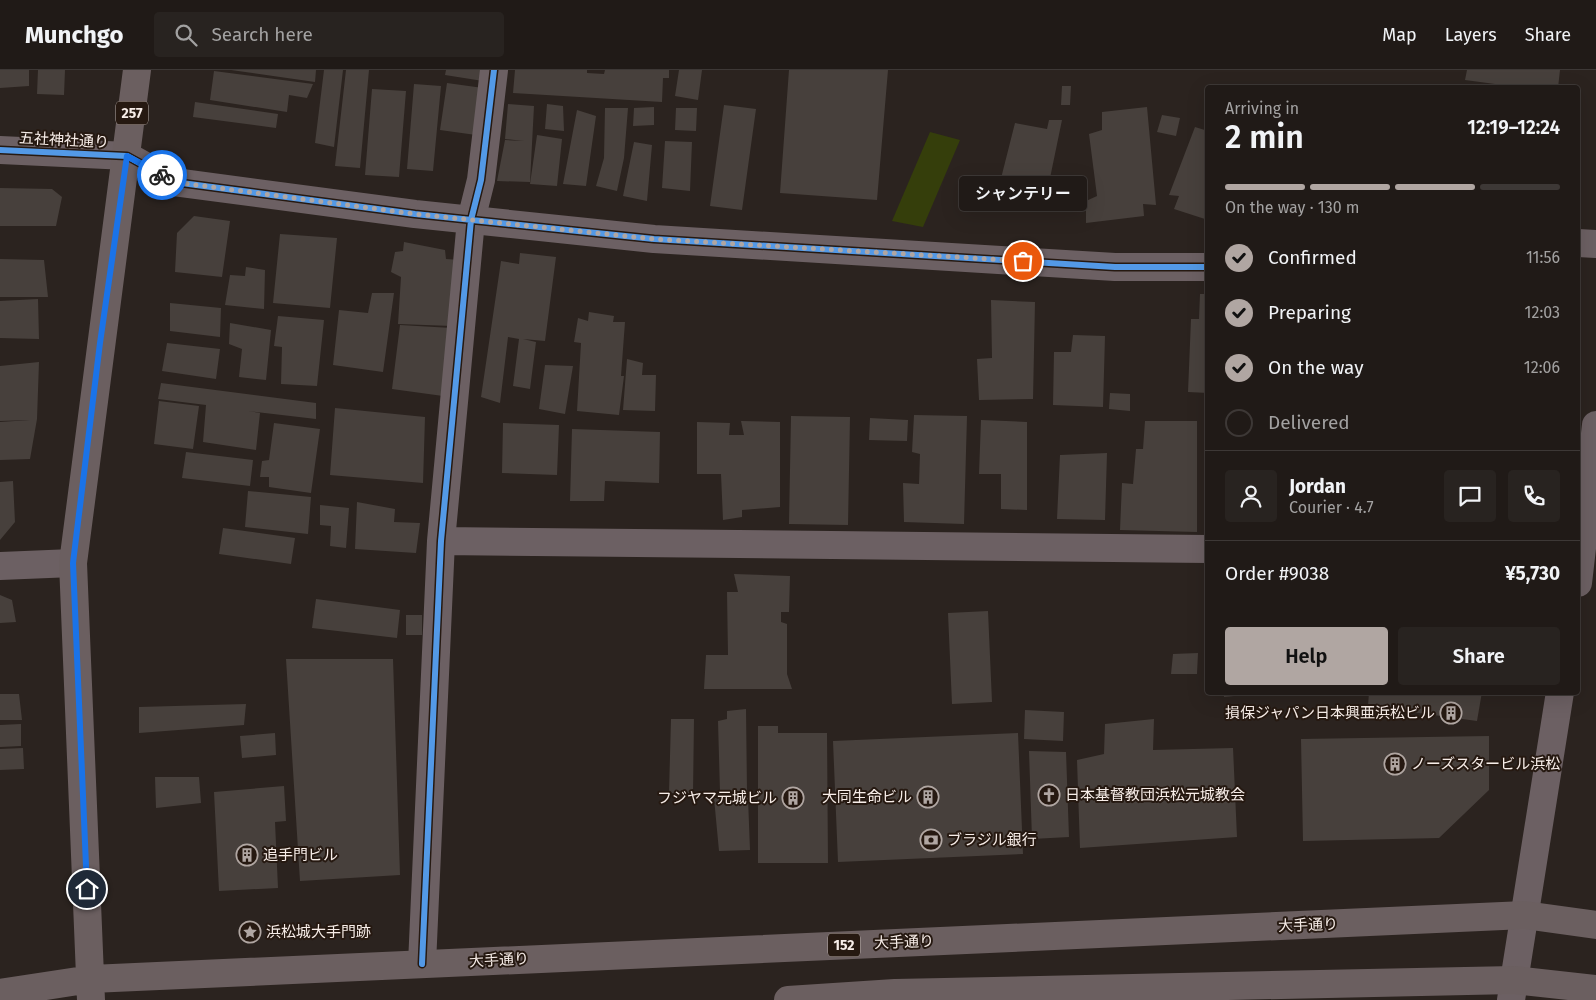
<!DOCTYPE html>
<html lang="en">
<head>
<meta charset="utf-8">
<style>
	:root { --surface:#201a17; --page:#282320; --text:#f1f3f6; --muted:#a2a1a1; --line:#3d3836; --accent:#b0a6a2 }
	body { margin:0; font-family:"Fira Sans","Noto Sans JP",sans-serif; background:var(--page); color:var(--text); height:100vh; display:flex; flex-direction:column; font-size:19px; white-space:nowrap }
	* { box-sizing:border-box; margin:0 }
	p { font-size:16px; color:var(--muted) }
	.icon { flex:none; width:28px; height:28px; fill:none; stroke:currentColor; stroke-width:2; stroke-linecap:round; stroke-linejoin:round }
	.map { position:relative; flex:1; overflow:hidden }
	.side { position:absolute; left:1205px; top:15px; width:375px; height:610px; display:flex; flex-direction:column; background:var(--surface); border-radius:5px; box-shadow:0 5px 20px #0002,0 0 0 1px var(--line) }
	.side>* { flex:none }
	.pin { position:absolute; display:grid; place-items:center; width:42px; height:42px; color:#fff; margin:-21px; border:2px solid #fff; border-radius:50%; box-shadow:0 1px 5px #0007 }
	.courier { position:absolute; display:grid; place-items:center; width:50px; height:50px; margin:-25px; border:4px solid #1a73e8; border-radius:50%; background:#fff; color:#222; box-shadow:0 1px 6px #0007 }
	.bubble { position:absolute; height:35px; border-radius:5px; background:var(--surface); box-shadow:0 5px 20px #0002,0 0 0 1px var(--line); font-size:16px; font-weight:600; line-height:35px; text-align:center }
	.summary em { font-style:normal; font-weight:600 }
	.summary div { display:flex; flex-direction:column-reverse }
	.summary { display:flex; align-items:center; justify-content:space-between; height:85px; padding:0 20px }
	h1 { font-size:32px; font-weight:600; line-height:38px }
	.bar { display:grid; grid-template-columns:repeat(4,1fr); gap:8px 5px; align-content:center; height:60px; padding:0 20px }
	.bar i { height:6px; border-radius:4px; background:var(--line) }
	.bar .selected { background:var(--accent) }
	.bar p { grid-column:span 4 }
	.line { display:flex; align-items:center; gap:12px; padding:0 20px; border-top:1px solid var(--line) }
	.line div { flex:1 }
	.round { display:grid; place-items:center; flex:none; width:52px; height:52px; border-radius:5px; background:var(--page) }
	ol { padding:0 20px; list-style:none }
	li { display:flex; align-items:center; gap:15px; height:55px }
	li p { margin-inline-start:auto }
	li .icon { padding:5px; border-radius:50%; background:var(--accent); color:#111; stroke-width:4 }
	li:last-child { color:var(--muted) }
	li i { width:28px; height:28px; border:2px solid var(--line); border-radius:50% }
	.button { display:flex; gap:10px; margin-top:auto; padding:10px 20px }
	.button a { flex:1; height:58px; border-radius:5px; background:var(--accent); color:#111; font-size:20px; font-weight:600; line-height:58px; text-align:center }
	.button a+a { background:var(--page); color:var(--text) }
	header { display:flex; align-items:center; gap:30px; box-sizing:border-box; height:70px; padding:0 25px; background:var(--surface); border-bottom:1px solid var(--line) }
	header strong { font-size:24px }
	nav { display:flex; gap:28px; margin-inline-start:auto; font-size:18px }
	.search { width:350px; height:45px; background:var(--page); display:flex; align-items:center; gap:12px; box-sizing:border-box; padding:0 18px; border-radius:5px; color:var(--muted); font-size:19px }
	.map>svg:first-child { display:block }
	.green { fill:#353e0b }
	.building { fill:#47403c }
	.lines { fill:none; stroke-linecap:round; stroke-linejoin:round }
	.minor { stroke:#6c6063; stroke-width:28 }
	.tertiary { stroke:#6c6063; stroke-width:28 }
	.trunk { stroke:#6b5f60; stroke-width:28 }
	.cycleway-casing { stroke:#261911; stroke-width:9 }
	.cycleway { stroke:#5399e6; stroke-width:6 }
	.done { stroke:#b0a6a2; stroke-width:5; stroke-dasharray:0 9 }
	.route { stroke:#1a73e8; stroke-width:6 }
	.labels { text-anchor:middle; stroke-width:4; stroke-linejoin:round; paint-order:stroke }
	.shield { fill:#261911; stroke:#b8ada8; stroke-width:1 }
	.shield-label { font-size:14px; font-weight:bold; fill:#f7ede8 }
	.street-label { font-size:15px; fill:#f7ede8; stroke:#261911 }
	.poi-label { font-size:15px; fill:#f7ede8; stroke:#261911; text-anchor:start }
</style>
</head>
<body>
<header>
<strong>Munchgo</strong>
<div class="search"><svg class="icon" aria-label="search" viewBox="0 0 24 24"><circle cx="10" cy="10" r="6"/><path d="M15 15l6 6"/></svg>Search here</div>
<nav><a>Map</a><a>Layers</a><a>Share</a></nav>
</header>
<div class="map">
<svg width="1596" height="930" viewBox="0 0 1596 930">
	<rect width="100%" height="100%" fill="#2b231f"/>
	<path class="green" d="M930,62l30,8 -37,87 -31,-6z"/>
	<path class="building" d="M0,0h29v16l-29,2z
		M38,0h27l-1,25 -27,-1z
		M231,0h85l-1,12z
		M324,0h19l-9,77 -19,-4z
		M346,0h23l-9,98 -25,-2z
		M446,0h39l-2,11 -38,-6z
		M515,0h72v3l17,1 1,-4h64v8h-6l-1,24 -149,-9z
		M679,0h23l-4,30 -23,-4z
		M789,0h99l-11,130 -97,-7z
		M1467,0h93l-2,18h-64l1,-4 -30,-4z
		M214,1l99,13 -6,14 -18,-3 -2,17 -77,-12z
		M447,13l36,5 -7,47 -36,-5z
		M414,14l27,2 -8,85 -26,-2z
		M1062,16h9l-1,19h-9z
		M372,19l34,2 -7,86 -34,-2z
		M195,32l83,12 -2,14 -83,-11z
		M508,34l26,2 -4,76 -33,-1 8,-41 19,1 -19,-2z
		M547,34l16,2 1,25 -19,-2z
		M724,35l32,4 -14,101 -32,-4z
		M654,37v18l-21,1 1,-18z
		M1147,37l9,98 -13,-1 1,12 -58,7v-22l11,-5 -8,-62 13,-4v-18z
		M605,38h23l-4,50 -7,33 -21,-5 8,-28z
		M676,38h21l-1,23 -21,-1z
		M577,40l19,6 -10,70 -23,-2z
		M1162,45l18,3 -4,18 -19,-4z
		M1049,50h13l-19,92 -37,-8 -1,7 -12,-1 22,-87 32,6z
		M1195,57l13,4v89l-34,-11 5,-13 -10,-1z
		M537,65l25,4 -5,47 -27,-2z
		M665,71l27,1 -2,49 -28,-3z
		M634,72l18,3 -5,56 -24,-5z
		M0,118l52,1 10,8 -6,29h-56z
		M194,146l36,5 -8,56 -47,-5 2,-39z
		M280,164l57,4 -7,70 -57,-5z
		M404,172l41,8 1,9 14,1 -8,66 -54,-2 3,-47 -10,-5 4,-20 8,-1z
		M520,183l36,4 -11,84 -22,-2 13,3 -6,47 -17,-3 6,-47 -11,-2 -8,66 -19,-6 20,-136 18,3z
		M0,189l44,1 4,37h-48z
		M246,197l19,3 -1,39 -39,-4 5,-30 15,1z
		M372,223h22l-11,79 -50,-7 6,-55 29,3z
		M1200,224h8v99l-20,-1 3,-73h8z
		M38,229l1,40 -39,-1v-37z
		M991,230l44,2 -2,97 -54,1 -2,-41 15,-1z
		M170,233l51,5 -1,29 -50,-6z
		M589,242l25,4 -1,6h12l-4,54h3l-5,39 -42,-4 4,-68 -7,-1 4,-24 10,3z
		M278,246l46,4 -7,66 -36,-2 1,-37 -8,-1z
		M230,253l41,7 -5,50 -27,-3 3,-28 -13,-5z
		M400,255l52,3 -9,68 -51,-7z
		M1073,265l32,1 -2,71 -50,-2 1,-53h17z
		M167,273l53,6 -4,30 -54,-8z
		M627,289l16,4 -1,12h14l-1,36 -32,-1z
		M39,292l-2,57 -7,40 -30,1v-38l30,-2 -30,1v-55z
		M545,295l28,1 -8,48 -26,-5z
		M161,313l155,20v16l-68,-8 12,2 -4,37 -53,-8 3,-37 -48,-6z
		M1110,323l20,1v17l-21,-2z
		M159,331l40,5 -6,43 -39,-5z
		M335,338l90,9 -2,66 -93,-8z
		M914,345l53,1 -3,108 -60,-2 -1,-39 16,1 1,-30 -8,-2z
		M791,346l59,1 -2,108 -59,-1z
		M870,348l38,2 -1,21 -38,-1z
		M981,350l46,2v88l-26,-1v-35h-22z
		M741,351l39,1v85l-38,3v7l-19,3 -2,-46h-24v-52l33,1 -1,12h15z
		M1145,351h52v111l-77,-2 2,-47 11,1 3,-35h7z
		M274,353l46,6 -9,64 -42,-6v-10h-9l2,-16 7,-1z
		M503,353l56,2 -2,50 -55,-2z
		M572,359l88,3 -1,51 -54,-2 -1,20h-34z
		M186,382l67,8 -3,26 -68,-8z
		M1107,383l-2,67 -48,-1 3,-64z
		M13,411l2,41 -15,18v-58z
		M248,421l63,6 -3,37 -63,-7z
		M357,432l38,7 -1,13 26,1 -4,30 -61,-4z
		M320,435l29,3 -3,40 -16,-2 1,-20 -11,-1z
		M223,458l72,10 -4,26 -72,-10z
		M734,504l56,2 -1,36h-8v10l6,2v50l5,15h-88l2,-34h22l-1,-63h11z
		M0,525l12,5 4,22 -16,1z
		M316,529l84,11 -3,28 -85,-10z
		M988,541l4,91 -40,2 -4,-91z
		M406,545h16v20h-16z
		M1198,583l-1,21h-26l2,-20z
		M286,589h107l7,216 -100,6z
		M1224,622h19l1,3 -20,2z
		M1369,622h113l-5,29 -109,-15z
		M0,624h19l3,26h-22z
		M246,634l-2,21 -105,8v-26z
		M746,639l1,82 -27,1 -2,-71 9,-2v-8z
		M1025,640l39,2 -1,29 -39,-2z
		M671,649h23l-1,75 -24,-1z
		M1154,649l-1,31 80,-2 4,89 -157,11 -3,-88 27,-6 1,-30z
		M21,654v22l-21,1v-22z
		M758,656h20v7h49l1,130h-70z
		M275,663l1,22 -34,3 -2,-22z
		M1018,663l5,121 -185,8 -5,-121z
		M1489,666v54l-50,48 -136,3 -2,-102z
		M23,678l1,21 -24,1v-21z
		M1029,681l37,1 3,85 -37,2z
		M155,707h44l2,26 -45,5z
		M284,716l2,35 -11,1 3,66 -59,3 -5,-99z
		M714,728h34l2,52 -31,1z"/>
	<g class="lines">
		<path class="minor" d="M441,471l767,8
			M0,496l73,-3
			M422,894l19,-423 30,-321 10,-40 13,-110"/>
		<path class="tertiary" d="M0,80l127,6 47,26 241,32 239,25 461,28h93
			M1578,173l18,1
			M1578,513l18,-158
			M1511,930l49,-308"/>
		<path class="trunk" d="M0,923l91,-14 1434,-64 71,10
			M91,930l-18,-437 64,-493
			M788,930l107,-7 619,-13 82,9"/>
		<g class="cycleway-casing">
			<path id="cycleway" d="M0,80l127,6 47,26 241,32 239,25 461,28h93
				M422,894l19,-423 30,-321 10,-40 13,-110"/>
		</g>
		<use href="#cycleway" class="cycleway"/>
	</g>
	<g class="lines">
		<path class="done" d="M162,105l12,7 241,32 239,25 369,22"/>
		<path class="route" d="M87,819l-14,-326 27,-220 27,-187 35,19"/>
	</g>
	<defs>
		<g id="building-ring" transform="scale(1.125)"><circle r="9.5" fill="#261911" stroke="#b0a6a2" stroke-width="1.5"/><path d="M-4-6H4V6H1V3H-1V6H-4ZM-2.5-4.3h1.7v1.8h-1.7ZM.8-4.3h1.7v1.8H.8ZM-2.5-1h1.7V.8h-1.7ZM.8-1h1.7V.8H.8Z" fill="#b0a6a2"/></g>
		<g id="church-ring" transform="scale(1.125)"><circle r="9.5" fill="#261911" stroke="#b0a6a2" stroke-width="1.5"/><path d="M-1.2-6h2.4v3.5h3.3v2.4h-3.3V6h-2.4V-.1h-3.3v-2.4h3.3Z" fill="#b0a6a2"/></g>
		<g id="bank-ring" transform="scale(1.125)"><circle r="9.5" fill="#261911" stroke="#b0a6a2" stroke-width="1.5"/><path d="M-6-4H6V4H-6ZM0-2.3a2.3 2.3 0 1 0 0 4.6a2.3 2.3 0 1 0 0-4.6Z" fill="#b0a6a2"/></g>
		<g id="sight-ring" transform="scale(1.125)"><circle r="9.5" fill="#261911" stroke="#b0a6a2" stroke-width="1.5"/><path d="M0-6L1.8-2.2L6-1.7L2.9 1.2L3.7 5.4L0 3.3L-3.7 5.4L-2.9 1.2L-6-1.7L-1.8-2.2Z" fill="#b0a6a2"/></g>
	</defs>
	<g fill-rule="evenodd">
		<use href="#building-ring" x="1451" y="643"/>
		<use href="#building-ring" x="1395" y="694"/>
		<use href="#church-ring" x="1049" y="725"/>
		<use href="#building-ring" x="928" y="727"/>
		<use href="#building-ring" x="793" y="728"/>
		<use href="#bank-ring" x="931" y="770"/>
		<use href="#building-ring" x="247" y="785"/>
		<use href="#sight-ring" x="250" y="862"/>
	</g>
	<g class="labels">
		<g class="shield">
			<rect x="116" y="31.5" width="32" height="23" rx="4"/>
			<rect x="828" y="863.5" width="32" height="23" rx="4"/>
		</g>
		<g class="shield-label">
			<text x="132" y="48">257</text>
			<text x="844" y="880">152</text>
		</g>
		<g class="street-label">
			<text transform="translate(64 70) rotate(3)" y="5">五社神社通り</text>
			<text transform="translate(1308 855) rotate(-2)" y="5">大手通り</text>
			<text transform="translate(904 872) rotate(-2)" y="5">大手通り</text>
			<text transform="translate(499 890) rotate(-3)" y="5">大手通り</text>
		</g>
		<g class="poi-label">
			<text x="1435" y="648" text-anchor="end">損保ジャパン日本興亜浜松ビル</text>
			<text x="1411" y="699">ノーズスタービル浜松</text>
			<text x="1065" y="730">日本基督教団浜松元城教会</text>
			<text x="912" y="732" text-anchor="end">大同生命ビル</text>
			<text x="777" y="733" text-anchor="end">フジヤマ元城ビル</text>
			<text x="947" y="775">ブラジル銀行</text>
			<text x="263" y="790">追手門ビル</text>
			<text x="266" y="867">浜松城大手門跡</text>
		</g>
	</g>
</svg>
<div class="pin" style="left:1023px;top:191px;background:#ea580c"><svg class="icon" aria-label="bag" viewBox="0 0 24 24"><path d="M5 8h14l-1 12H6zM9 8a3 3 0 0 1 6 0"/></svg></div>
<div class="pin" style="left:87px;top:819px;background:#1f2937"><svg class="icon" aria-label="home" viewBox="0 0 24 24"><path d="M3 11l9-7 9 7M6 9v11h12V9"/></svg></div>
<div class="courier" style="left:162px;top:105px"><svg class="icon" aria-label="bike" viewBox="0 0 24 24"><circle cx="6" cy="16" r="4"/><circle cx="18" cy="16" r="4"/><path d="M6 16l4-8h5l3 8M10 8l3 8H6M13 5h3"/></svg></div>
<div class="bubble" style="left:959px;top:106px;width:128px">シャンテリー</div>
<section class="side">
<div class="summary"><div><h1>2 min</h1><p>Arriving in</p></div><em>12:19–12:24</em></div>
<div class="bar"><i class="selected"></i><i class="selected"></i><i class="selected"></i><i></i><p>On the way · 130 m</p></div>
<ol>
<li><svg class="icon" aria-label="check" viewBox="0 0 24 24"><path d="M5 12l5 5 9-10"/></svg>Confirmed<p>11:56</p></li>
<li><svg class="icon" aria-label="check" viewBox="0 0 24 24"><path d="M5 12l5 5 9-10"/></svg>Preparing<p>12:03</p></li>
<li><svg class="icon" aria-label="check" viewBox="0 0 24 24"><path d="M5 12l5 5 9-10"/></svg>On the way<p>12:06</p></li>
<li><i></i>Delivered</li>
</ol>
<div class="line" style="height:90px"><a class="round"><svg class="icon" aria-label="person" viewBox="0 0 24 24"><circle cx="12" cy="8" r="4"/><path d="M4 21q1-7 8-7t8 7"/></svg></a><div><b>Jordan</b><p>Courier · 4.7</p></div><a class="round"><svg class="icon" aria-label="chat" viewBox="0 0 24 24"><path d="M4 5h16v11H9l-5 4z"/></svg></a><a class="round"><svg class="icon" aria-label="phone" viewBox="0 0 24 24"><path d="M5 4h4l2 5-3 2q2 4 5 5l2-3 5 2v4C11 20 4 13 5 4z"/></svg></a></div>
<div class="line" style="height:65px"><div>Order #9038</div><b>¥5,730</b></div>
<div class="button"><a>Help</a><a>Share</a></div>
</section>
</div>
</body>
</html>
